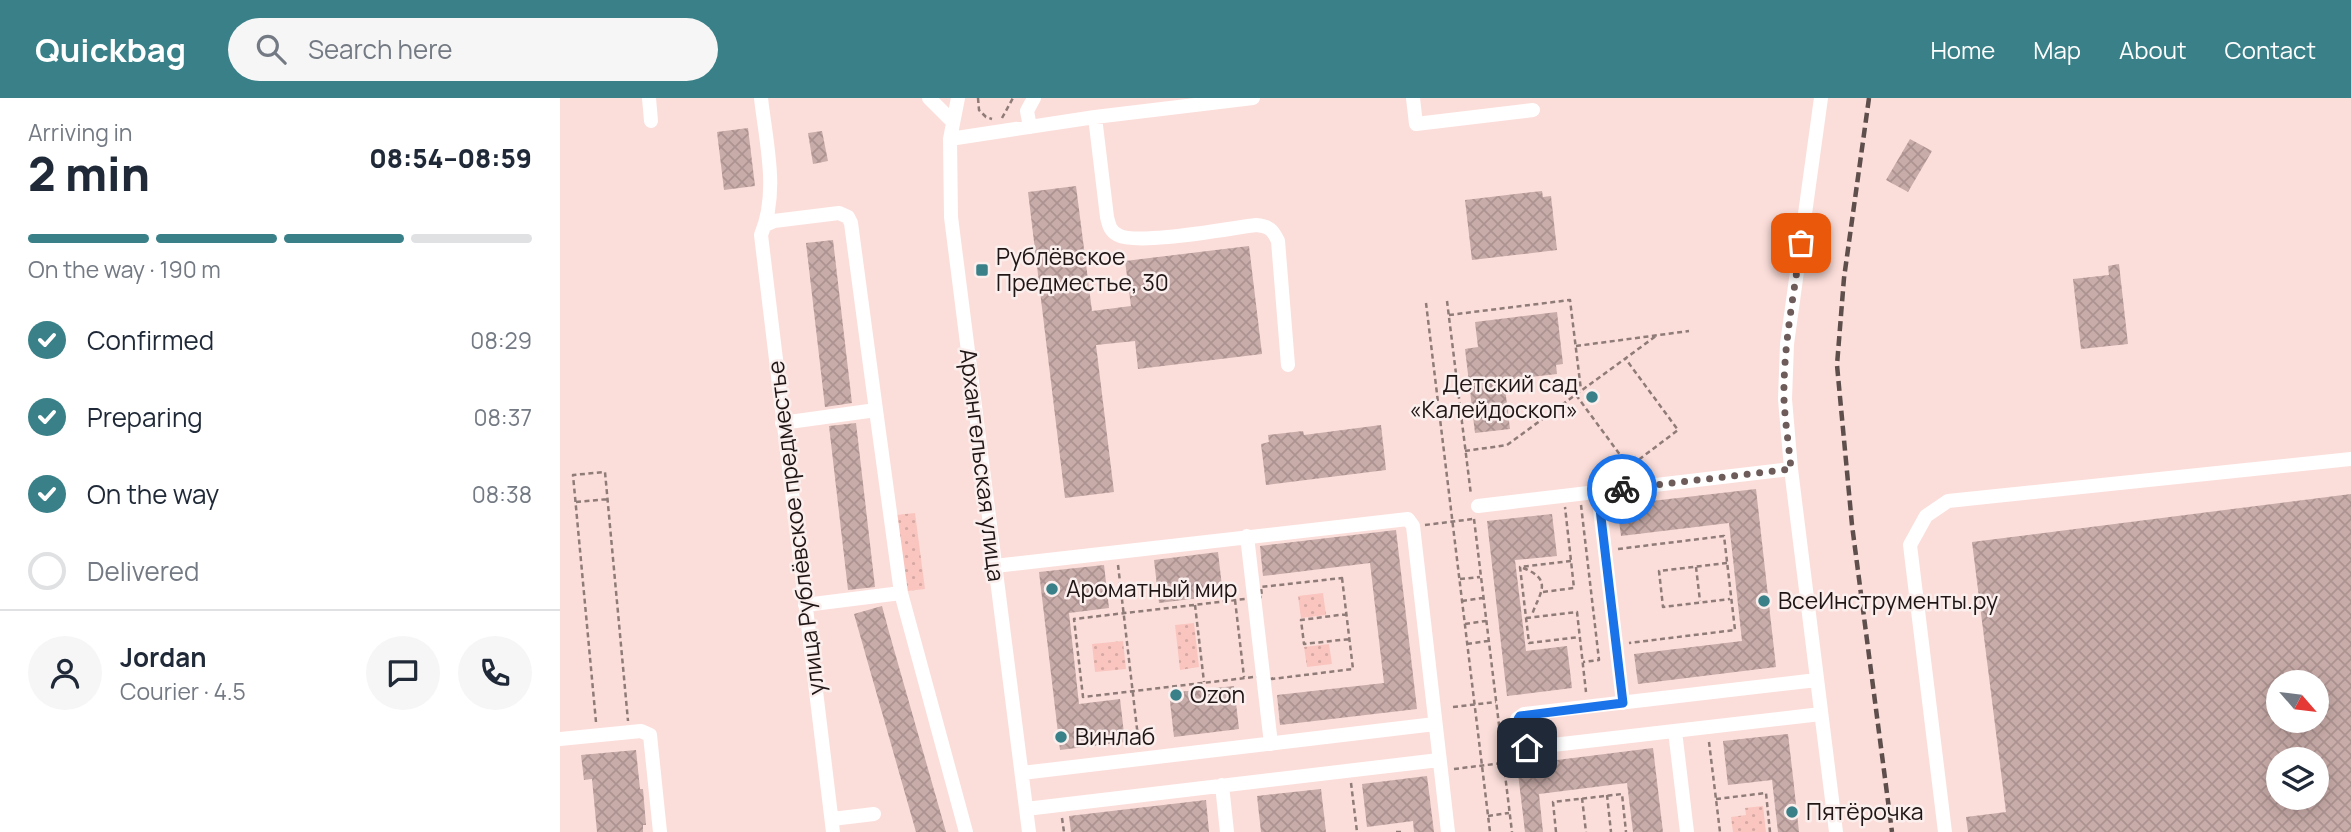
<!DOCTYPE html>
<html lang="en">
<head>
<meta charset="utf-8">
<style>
	:root { --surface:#fff; --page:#f6f6f7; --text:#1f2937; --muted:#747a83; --line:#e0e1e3; --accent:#398088 }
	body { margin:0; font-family:Manrope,sans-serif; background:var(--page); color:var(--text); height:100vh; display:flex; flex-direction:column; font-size:26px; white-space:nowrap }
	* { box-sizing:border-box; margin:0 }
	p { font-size:23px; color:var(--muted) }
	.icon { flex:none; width:38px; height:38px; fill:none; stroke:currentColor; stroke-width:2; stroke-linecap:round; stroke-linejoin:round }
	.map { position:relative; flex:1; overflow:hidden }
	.panel { display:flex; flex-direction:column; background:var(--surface); width:560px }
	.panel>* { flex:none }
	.needle { width:46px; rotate:118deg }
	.buttons { position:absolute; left:1706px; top:572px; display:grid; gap:14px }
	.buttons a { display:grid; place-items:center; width:63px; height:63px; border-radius:50%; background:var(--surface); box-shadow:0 4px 18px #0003; font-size:35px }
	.pin { position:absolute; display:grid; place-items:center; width:60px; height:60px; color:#fff; margin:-30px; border-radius:14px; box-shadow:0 4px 10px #0006 }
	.courier { position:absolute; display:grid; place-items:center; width:70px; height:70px; margin:-35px; border:5px solid #1a73e8; border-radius:50%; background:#fff; color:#222; box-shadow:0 2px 9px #0007 }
	.overview em { font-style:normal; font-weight:800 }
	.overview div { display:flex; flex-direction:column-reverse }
	.overview { display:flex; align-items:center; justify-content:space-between; height:119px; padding:0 28px }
	h1 { font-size:46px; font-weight:800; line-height:52px }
	.bar { display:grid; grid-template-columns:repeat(4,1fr); gap:10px 7px; align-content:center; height:84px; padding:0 28px }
	.bar i { height:9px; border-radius:5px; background:var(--line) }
	.bar .current { background:var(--accent) }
	.bar p { grid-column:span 4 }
	.line { display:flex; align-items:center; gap:18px; padding:0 28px; border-top:2px solid var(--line) }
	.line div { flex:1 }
	.round { display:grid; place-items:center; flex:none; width:74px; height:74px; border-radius:37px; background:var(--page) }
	ol { padding:0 28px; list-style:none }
	li { display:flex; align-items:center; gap:21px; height:77px }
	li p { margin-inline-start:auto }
	li .icon { padding:7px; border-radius:50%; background:var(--accent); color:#fff; stroke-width:4 }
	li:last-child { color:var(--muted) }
	li i { width:38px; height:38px; border:4px solid var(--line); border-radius:50% }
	header { display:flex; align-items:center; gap:42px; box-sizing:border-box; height:98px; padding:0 35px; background:var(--accent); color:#fff }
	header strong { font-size:33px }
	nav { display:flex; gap:38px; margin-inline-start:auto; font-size:24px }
	.search { width:490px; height:63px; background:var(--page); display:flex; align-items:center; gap:18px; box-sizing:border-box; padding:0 24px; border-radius:38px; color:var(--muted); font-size:26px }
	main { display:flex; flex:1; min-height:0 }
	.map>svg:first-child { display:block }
	.park { fill:url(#park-dots) }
	.building { fill:url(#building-cross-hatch); fill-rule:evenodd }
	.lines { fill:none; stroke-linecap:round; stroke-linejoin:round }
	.path { stroke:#8f7b78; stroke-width:2.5; stroke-dasharray:5 3.5; stroke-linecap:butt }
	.minor { stroke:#fff; stroke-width:14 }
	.rail { stroke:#5e4f4d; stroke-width:4.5; stroke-dasharray:10 5; stroke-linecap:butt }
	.done { stroke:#6d5c5a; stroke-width:7; stroke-dasharray:0 12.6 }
	.route { stroke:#1a73e8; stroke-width:9 }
	.poi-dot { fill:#398088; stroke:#fbefee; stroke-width:2.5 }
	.labels { text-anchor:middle; stroke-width:5; stroke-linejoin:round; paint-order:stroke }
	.poi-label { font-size:23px; fill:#201615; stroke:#fbefee; text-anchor:start }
	.street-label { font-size:23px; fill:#201615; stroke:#fbefee }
</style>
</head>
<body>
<header>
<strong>Quickbag</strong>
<div class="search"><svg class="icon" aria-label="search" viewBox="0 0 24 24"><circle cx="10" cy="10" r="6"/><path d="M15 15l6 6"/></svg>Search here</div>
<nav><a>Home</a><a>Map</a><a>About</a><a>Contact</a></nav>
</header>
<main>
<section class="panel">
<div class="overview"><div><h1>2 min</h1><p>Arriving in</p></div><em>08:54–08:59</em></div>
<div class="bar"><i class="current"></i><i class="current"></i><i class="current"></i><i></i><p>On the way · 190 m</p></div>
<ol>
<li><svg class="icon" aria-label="check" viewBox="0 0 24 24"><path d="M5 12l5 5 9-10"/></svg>Confirmed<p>08:29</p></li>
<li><svg class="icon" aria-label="check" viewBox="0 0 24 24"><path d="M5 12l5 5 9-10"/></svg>Preparing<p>08:37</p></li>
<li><svg class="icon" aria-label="check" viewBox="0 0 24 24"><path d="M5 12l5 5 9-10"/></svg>On the way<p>08:38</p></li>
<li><i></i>Delivered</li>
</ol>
<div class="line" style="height:126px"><a class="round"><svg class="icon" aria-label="person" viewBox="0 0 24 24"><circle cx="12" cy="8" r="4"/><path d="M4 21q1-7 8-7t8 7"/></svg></a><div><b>Jordan</b><p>Courier · 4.5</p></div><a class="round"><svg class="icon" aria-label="chat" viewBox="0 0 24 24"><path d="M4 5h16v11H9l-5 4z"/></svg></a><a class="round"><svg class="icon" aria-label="phone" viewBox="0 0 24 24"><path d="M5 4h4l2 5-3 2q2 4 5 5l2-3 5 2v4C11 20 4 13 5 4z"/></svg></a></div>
</section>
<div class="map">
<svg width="1791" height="734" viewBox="0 0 1791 734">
	<defs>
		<pattern id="park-dots" width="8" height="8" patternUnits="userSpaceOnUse" patternTransform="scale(1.75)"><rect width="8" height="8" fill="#fac5bf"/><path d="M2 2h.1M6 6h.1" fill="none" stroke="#d6a8a3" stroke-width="1.8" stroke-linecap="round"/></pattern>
		<pattern id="building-cross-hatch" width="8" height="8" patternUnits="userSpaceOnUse" patternTransform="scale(1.75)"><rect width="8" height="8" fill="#c8aca9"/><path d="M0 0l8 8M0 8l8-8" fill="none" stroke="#ac9391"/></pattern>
	</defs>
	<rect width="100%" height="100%" fill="#fbdeda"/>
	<path class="park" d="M355,415l10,76 -18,2 -11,-76z
		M763,495l3,22 -25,3 -3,-22z
		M634,525l5,44 -19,3 -5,-45z
		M563,543l3,28 -31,3 -3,-28z
		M769,546l3,20 -25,3 -3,-20z
		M1203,708l3,26h-33l-2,-15 15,-2 -1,-7z"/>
	<path class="building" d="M188,30l7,58 -31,4 -7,-58z
		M262,33l6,30 -15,3 -5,-31z
		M1350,41l22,12 -24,41 -22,-12z
		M516,88l16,125 39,-5 -6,-45 124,-15 13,108 -124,15 -3,-28 -39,4 18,147 -49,6 -37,-306z
		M982,93l1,6 8,-1 6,54 -85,10 -7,-60z
		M273,142l19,163 -27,4 -19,-164z
		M1559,166l9,80 -47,5 -8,-70 36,-4 -1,-9z
		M997,214l6,52 -7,1 1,9 -53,6 6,49 -35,4 -10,-84 13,-2 -3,-25z
		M296,325l19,164 -27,3 -19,-164z
		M821,327l5,45 -120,15 -5,-41 8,-2 -1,-7 35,-4 1,4z
		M1196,391l20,178 -138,17 -4,-30 108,-13 -13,-118 -108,13 -4,-31z
		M1791,396v338h-383l-2,-15 40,-5 -34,-270zM1718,584h39v39h-39zM1718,662h39v38h-39z
		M992,416l5,42 -42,4 11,91 41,-5 5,42 -65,8 -20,-175z
		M836,432l21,179 -137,16 -3,-30 107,-12 -14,-120 -107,13 -3,-30z
		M658,454l5,43 -64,8 -5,-43z
		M544,467l5,43 -40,5 10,91 41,-5 5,43 -65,8 -21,-178z
		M322,508l7,26 57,200h-30l-62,-218z
		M674,588l5,43 -65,8 -5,-44z
		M1228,636l5,43 6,55h-21l-6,-52 -44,5 -5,-44z
		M1093,650l10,84h-30l-6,-49 -88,11 4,38h-18l-8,-67z
		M76,652l4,39h3l3,36h-3v7h-46l-5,-53 -8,1 -3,-25z
		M867,678l7,56h-20l-1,-11 -46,6 -5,-43z
		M761,691l5,43h-65l-4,-36z
		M646,702l3,32h-138l-2,-16z"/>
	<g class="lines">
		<path class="path" d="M418,0l1,12 7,7 6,2
			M442,20l11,-20
			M887,203l24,194
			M866,205l64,529
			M889,217l121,-15 11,90
			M1016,248l113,-15
			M1016,297l53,72 49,-37 -53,-72
			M905,353l42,-6 149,-109
			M16,404l32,-3
			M1021,407l18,155 -16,2
			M914,421l38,313
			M865,427l48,-6
			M1058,451l106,-13 11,94 -106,13
			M1011,463l-51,6 9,76 50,-6
			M1167,465l-68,8 4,36 67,-8
			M558,467l21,181
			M1136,469l4,34
			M963,470c32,12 15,27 9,47
			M782,480l11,91 -81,10 -1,-4 -188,22 -9,-78 188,-22 -1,-10z
			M900,481l20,-2
			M983,494l31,-4 -9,-81
			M675,502l9,77
			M902,503l21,-3
			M635,507l9,77
			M787,516l-46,6 3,24 46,-5
			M966,520l51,-6 9,80
			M905,526l21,-3
			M907,546l21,-3
			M893,609l43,-5
			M36,624l-23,-247 32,-3 23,249
			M1149,644l11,90
			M894,671l49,-6
			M791,685l6,49
			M1047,697l4,37
			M1022,700l4,34
			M1156,701l50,-6 4,39
			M928,718l21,-3
			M502,720l2,14
			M836,734h8
			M996,734l-3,-30 69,-8 4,38"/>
		<path class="minor" d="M89,0l2,23
			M201,0c5,45 18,94 0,137l72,597
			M369,0l24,24
			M398,0l-8,41 1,78 78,615
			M853,0l3,26 117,-14
			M1261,0l-34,246 -2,55 6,70 45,363
			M535,19l12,100c2,8 3,14 11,18 19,11 113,-7 138,-10 13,1 17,5 22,16l10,124
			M470,29l-3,-16 7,-13
			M390,41l145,-22 158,-19
			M205,127l9,-4 65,-8 9,4 3,6 25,187
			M222,325l94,-13 25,183
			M1038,394l25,211
			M918,408l313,-37
			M687,438l24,208
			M435,468l413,-47 5,7 35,306
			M245,507l96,-12 65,239
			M1257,582l-293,34 -7,5c-1,8 0,19 3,27l7,2 294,-34
			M1115,633l12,101
			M0,641l81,-8 9,4 10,97
			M462,675l413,-49
			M662,687l5,47
			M466,711l413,-49
			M272,721l42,-5
			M1385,734l-35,-287 16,-29 22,-15 403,-42"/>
		<path class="rail" d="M1309,0l-25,180 -7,87 15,160 40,307"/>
	</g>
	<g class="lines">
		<path class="done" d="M1062,391l169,-20c-2,-23 -6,-47 -7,-70 -1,-52 10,-105 17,-156"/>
		<path class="route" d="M967,650l-7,-2c-3,-9 -6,-23 0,-30l103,-13 -25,-211 24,-3"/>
	</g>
	<g class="poi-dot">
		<rect x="415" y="165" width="14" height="14" rx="3.5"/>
		<circle cx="1032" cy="299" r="7"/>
		<circle cx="492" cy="491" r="7"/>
		<circle cx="1204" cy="503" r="7"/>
		<circle cx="616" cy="597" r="7"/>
		<circle cx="501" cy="639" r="7"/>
		<circle cx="1232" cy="714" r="7"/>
	</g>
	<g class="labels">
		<g class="poi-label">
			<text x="436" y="167">Рублёвское<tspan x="436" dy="26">Предместье, 30</tspan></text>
			<text x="1018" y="294" text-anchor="end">Детский сад<tspan x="1018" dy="26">«Калейдоскоп»</tspan></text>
			<text x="506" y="499">Ароматный мир</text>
			<text x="1218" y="511">ВсеИнструменты.ру</text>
			<text x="630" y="605">Ozon</text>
			<text x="515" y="647">Винлаб</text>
			<text x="1246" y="722">Пятёрочка</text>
		</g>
		<g class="street-label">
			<text transform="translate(422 367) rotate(83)" y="8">Архангельская улица</text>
			<text transform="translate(236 430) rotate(-97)" y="8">улица Рублёвское предместье</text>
		</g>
	</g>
</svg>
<div class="buttons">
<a><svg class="needle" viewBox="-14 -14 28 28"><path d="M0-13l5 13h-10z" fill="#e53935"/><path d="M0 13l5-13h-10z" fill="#747a83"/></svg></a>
<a><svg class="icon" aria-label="layers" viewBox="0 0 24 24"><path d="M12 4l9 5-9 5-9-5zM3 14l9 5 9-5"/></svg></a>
</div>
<div class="pin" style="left:1241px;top:145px;background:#ea580c"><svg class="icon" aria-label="bag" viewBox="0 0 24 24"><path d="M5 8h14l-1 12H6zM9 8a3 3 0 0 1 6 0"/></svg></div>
<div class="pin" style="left:967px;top:650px;background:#1f2937"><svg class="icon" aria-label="home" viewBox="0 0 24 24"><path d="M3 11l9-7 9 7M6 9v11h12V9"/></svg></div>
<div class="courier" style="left:1062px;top:391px"><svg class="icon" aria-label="bike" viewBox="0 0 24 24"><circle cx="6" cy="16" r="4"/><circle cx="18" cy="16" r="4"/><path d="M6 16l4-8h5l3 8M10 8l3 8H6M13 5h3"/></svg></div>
</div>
</main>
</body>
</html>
